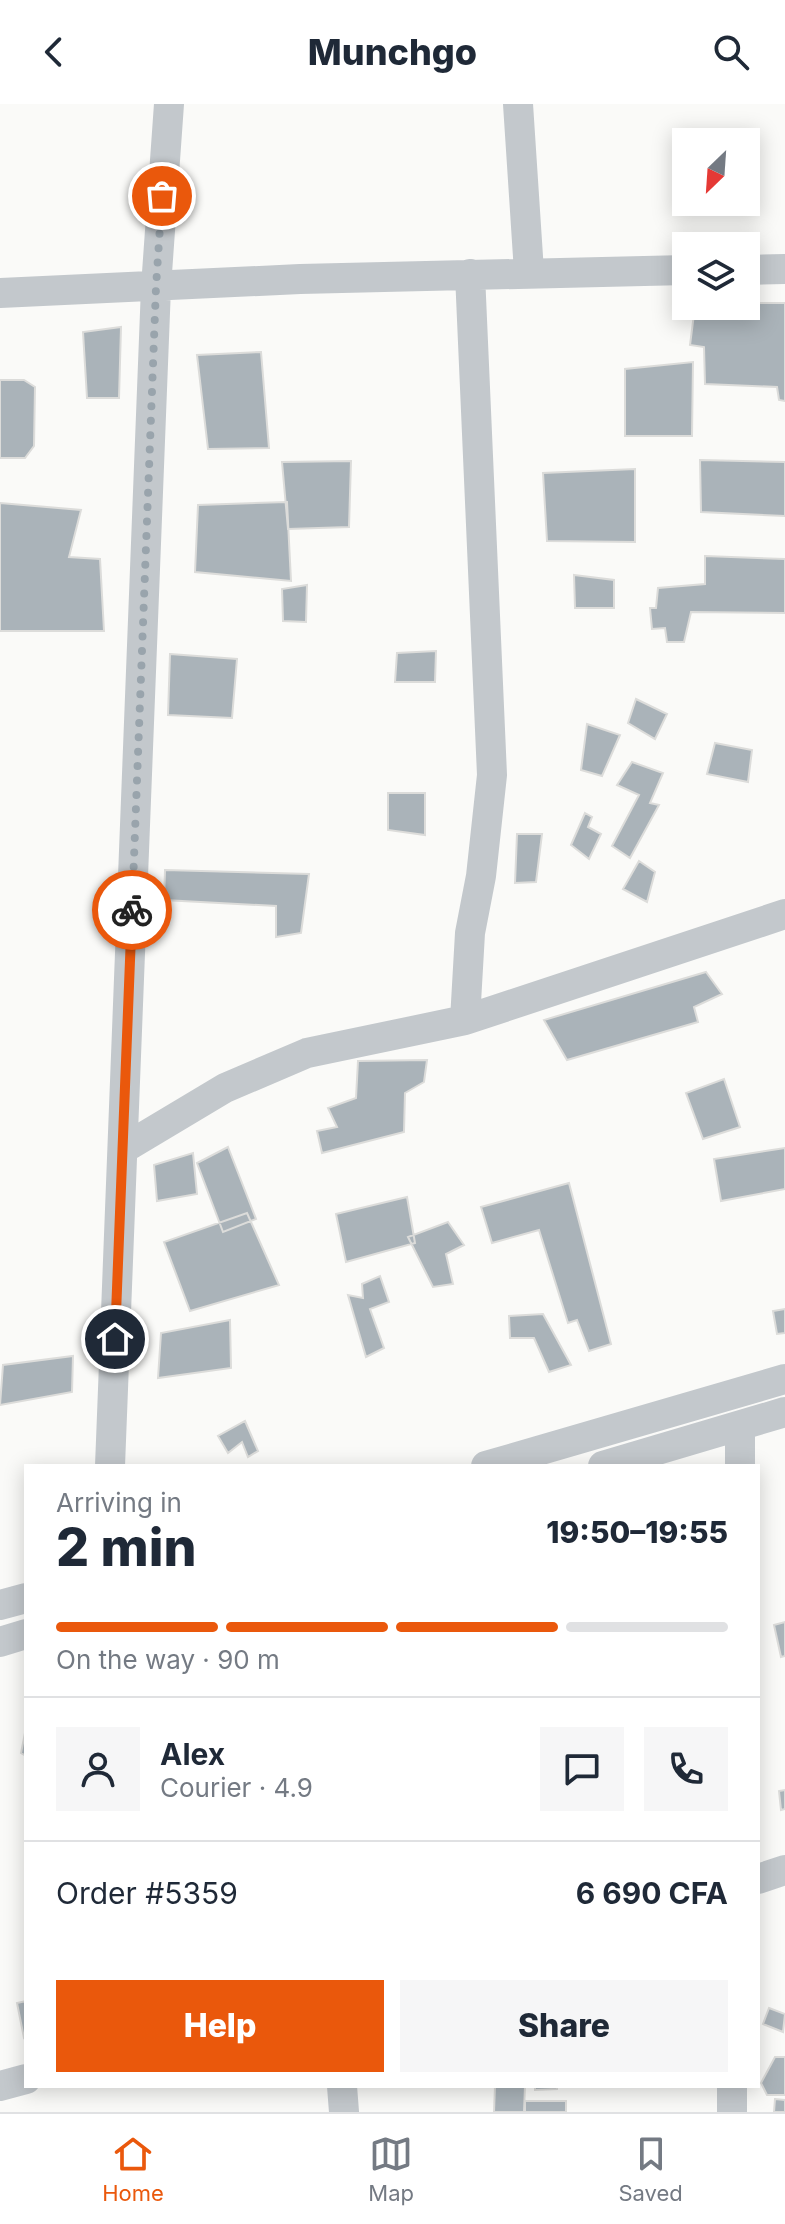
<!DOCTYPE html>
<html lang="en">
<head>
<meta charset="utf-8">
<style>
	:root { --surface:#fff; --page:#f6f6f7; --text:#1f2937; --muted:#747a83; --line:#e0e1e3; --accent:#ea580c }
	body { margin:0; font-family:Inter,sans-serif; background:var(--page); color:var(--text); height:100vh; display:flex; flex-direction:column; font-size:30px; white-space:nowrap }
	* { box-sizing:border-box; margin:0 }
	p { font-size:26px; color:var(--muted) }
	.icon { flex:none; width:44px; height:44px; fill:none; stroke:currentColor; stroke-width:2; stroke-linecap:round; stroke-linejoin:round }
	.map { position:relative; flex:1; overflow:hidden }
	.side { position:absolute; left:24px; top:1360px; width:736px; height:624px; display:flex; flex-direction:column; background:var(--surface); border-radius:0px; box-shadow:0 4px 20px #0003 }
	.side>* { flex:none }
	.needle { width:52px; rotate:205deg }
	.tools { position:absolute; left:672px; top:24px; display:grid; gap:16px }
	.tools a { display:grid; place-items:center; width:88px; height:88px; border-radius:0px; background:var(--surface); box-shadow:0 4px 20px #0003; font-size:40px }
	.pin { position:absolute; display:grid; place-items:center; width:68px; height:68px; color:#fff; margin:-34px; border:4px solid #fff; border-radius:50%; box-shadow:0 2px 8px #0007 }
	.courier { position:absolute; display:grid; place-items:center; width:80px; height:80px; margin:-40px; border:6px solid #ea580c; border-radius:50%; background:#fff; color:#222; box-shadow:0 2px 10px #0007 }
	.overview em { font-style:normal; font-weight:800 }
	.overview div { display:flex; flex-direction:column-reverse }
	.overview { display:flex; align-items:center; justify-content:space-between; height:136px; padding:0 32px }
	h1 { font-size:52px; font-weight:800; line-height:60px }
	.bar { display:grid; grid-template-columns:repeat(4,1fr); gap:12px 8px; align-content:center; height:96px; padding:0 32px }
	.bar i { height:10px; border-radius:6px; background:var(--line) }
	.bar .active { background:var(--accent) }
	.bar p { grid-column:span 4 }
	.line { display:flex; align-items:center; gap:20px; padding:0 32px; border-top:2px solid var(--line) }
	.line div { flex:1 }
	.round { display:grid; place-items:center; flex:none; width:84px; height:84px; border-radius:0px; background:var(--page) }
	.primary-button { display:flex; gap:16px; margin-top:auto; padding:16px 32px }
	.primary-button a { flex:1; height:92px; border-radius:0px; background:var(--accent); color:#fff; font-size:32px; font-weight:800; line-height:92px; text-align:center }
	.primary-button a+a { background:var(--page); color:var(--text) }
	header { display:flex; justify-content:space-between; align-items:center; height:104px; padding:0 32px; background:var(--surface); font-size:36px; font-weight:800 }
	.dock { display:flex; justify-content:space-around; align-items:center; height:112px; border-top:2px solid var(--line); background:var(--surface); font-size:22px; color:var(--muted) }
	.dock a { display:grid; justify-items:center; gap:4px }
	.dock .active { color:var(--accent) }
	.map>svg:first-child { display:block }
	.building { fill:#aab3b9; stroke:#dcdcda; stroke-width:2 }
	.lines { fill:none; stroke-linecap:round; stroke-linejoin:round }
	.street { stroke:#c3c8cc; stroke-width:30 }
	.done { stroke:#99a4ac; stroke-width:8; stroke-dasharray:0 14.4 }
	.route { stroke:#ea580c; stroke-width:10 }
</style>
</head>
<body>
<header><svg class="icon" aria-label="back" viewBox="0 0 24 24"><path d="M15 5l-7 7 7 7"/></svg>Munchgo<svg class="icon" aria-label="search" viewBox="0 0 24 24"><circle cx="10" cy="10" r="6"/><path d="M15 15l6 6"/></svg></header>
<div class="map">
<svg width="785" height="2008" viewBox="0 0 785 2008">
	<rect width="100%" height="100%" fill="#fafaf8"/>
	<path class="building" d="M746,199h39v98l-6,-1 -2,-13 -72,-3 -1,-37 -14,-2 5,-39h51z
		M121,223l-2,71h-32l-4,-66z
		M261,248l8,96 -61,1 -11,-94z
		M693,258l-1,74h-67v-67z
		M0,276h24l11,7 -1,59 -9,12h-25z
		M700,356l85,2v54l-84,-4z
		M351,357l-2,66 -61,2 -6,-67z
		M635,365v73l-88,-1 -4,-68z
		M287,398l4,79 -96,-9 3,-67z
		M0,399l81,7 -12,47 31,2 4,72h-104z
		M705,452l80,3v54l-94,-1 -7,30h-17l-2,-14 -13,1 -2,-21h6l2,-20 47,-4z
		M574,471l40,5v28h-39z
		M307,481l-1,37 -23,-1 -1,-32z
		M436,547l-1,31h-40l2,-29z
		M170,550l67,5 -5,59 -64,-3z
		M636,595l31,15 -12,25 -27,-16z
		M587,620l33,11 -18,41 -21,-6z
		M715,639l37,7 -4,32 -41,-8z
		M632,658l31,11 -13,30 9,2 -29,53 -18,-12 27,-51 -22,-10z
		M388,689h37v42l-37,-5z
		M585,709l7,4 -4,10 13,7 -12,25 -18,-14z
		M517,730h25l-6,48 -21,1z
		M639,757l16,11 -8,30 -24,-13z
		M165,766l144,4 -8,59 -25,4v-31l-112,-6z
		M706,868l16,22 -28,13 4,15 -131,38 -23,-40z
		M427,956l-3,22 -19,11 -1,39 -82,21 -5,-22 20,-4 -9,-19 28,-10 2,-37z
		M724,975l16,48 -37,12 -17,-46z
		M228,1043l28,72 -33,13 -26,-69z
		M785,1044v41l-64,12 -7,-42z
		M193,1049l4,41 -40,7 -3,-36z
		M569,1079l42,161 -22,7 -12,-31 -9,3 -29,-93 -47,13 -11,-36z
		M407,1093l8,46 -69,19 -10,-48z
		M247,1109l32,72 -89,26 -26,-69z
		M448,1118l16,23 -18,9 7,30 -20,3 -25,-50z
		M380,1172l9,26 -19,7 14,39 -18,9 -18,-62 15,3 -1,-14z
		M785,1205v24l-8,1 -4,-23z
		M543,1210l28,51 -22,7 -15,-34h-24l-1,-22z
		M230,1216l1,48 -73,10 3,-45z
		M73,1252l-1,36 -72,13 3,-40z
		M245,1317l13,30 -10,6 -6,-15 -14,11 -10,-17z
		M785,1518v34l-4,1 -7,-32z
		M26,1624v28l-5,-3z
		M785,1686v19l-4,1 -2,-19z
		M26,1897v36l-2,1 -7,-35z
		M769,1904l16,6 -2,18 -20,-8z
		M775,1953h10v38h-18l-6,-12z
		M495,1982h30l-1,26h-30z
		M535,1982h22v3l-22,1z
		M775,1995l10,1v12h-11z
		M525,1997h41v11h-41z"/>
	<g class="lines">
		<path class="street" d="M518,0l11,168
			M746,166l39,-1
			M470,170l22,501 -11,101 -11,57 -5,87 320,-106
			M0,189l300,-14 386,-9
			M123,1045l102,-61 82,-35 158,-33
			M740,1322v40
			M110,1362l46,-1179 13,-183
			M486,1362l299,-87
			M603,1362l182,-54
			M0,1501l26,-7
			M0,1538l26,-8
			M758,1775l27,-9
			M0,1982l26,-7
			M342,1982l2,26
			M732,1982v26"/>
	</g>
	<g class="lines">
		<path class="done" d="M132,806l24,-623 6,-91"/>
		<path class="route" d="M115,1235l17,-429"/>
	</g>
</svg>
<div class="tools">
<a><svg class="needle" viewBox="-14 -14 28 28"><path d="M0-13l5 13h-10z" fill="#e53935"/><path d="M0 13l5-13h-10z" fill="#747a83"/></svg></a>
<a><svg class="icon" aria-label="layers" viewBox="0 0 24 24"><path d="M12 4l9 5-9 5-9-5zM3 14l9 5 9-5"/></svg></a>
</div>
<div class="pin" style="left:162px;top:92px;background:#ea580c"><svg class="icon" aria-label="bag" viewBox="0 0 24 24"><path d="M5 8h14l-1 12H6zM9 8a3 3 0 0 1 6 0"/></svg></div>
<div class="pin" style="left:115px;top:1235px;background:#1f2937"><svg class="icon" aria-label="home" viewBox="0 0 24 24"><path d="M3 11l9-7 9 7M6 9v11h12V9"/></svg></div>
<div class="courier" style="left:132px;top:806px"><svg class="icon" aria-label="bike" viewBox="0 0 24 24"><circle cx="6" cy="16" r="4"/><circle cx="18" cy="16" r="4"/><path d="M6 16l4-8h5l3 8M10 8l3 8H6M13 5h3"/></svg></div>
<section class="side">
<div class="overview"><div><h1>2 min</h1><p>Arriving in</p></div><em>19:50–19:55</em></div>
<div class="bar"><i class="active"></i><i class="active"></i><i class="active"></i><i></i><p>On the way · 90 m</p></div>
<div class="line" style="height:144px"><a class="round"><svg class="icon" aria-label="person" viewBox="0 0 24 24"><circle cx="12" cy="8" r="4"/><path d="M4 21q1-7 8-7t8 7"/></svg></a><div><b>Alex</b><p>Courier · 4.9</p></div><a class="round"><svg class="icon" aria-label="chat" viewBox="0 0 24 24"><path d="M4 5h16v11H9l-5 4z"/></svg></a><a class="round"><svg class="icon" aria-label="phone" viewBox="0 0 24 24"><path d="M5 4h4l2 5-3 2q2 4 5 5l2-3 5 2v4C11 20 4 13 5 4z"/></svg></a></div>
<div class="line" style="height:104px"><div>Order #5359</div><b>6 690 CFA</b></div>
<div class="primary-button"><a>Help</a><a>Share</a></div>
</section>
</div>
<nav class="dock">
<a class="active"><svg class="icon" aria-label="home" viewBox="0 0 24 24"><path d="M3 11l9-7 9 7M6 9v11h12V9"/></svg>Home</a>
<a><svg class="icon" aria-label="map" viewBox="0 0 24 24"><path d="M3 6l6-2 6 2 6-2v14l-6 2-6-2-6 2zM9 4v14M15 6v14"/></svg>Map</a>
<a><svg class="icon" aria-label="saved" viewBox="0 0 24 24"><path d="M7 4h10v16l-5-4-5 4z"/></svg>Saved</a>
</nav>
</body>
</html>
